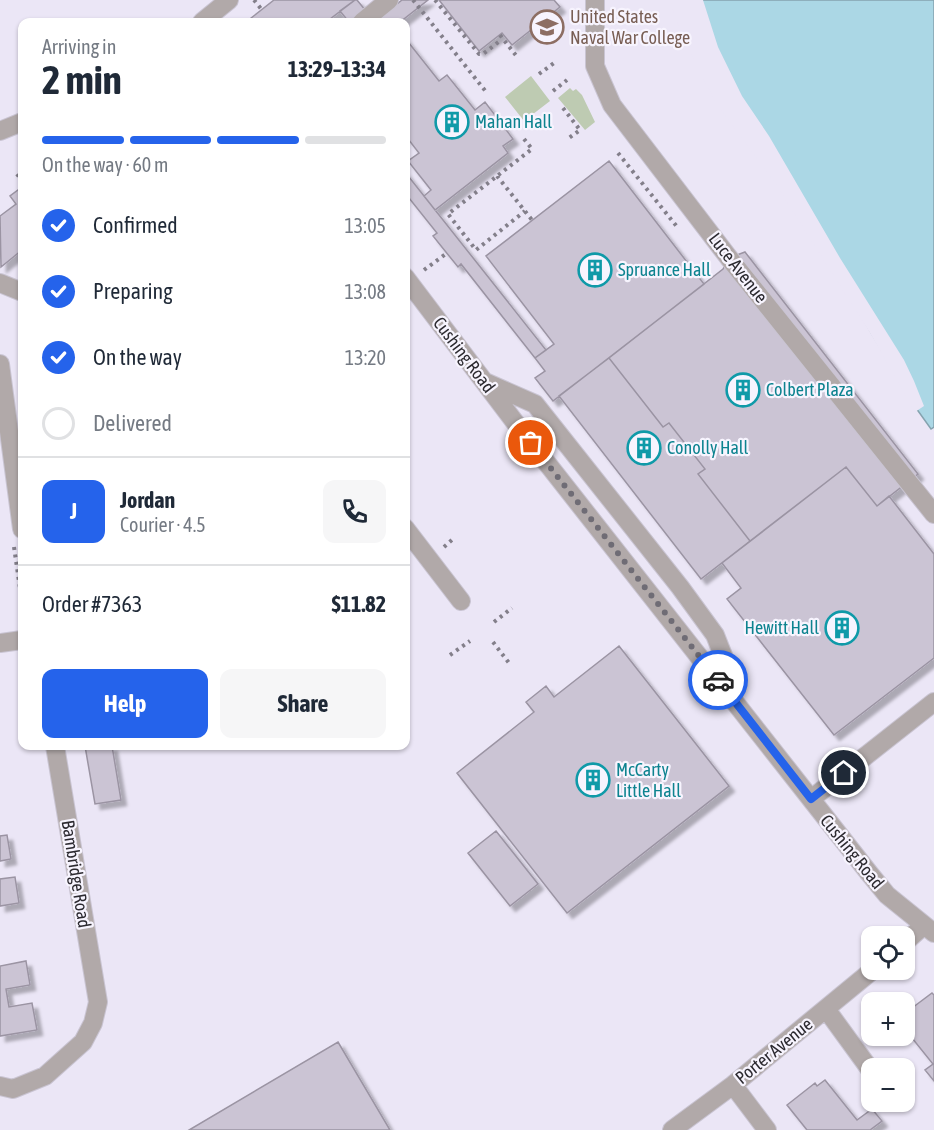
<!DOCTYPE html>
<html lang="en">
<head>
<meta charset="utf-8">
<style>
	:root { --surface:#fff; --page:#f6f6f7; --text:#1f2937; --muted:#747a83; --line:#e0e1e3; --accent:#2563eb }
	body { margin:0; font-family:"Asap Condensed",sans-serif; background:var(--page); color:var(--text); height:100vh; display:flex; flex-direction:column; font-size:22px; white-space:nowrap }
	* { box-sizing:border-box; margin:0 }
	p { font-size:20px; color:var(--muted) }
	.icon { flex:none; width:33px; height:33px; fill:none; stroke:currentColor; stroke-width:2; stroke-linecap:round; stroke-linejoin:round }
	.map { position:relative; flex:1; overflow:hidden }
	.details { position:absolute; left:18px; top:18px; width:392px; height:732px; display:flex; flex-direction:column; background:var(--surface); border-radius:12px; box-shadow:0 2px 4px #0004 }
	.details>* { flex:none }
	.controls { position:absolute; left:861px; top:926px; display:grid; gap:12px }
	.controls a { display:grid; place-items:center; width:54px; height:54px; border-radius:12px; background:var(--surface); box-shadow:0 2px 4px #0004; font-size:30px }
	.pin { position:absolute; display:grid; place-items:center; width:51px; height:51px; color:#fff; margin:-26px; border:3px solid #fff; border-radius:50%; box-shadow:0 2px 6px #0007 }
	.courier { position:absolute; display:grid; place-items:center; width:60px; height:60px; margin:-30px; border:4px solid #2563eb; border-radius:50%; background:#fff; color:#222; box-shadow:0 2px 8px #0007 }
	.head em { font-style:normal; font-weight:700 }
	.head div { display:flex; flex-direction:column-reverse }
	.head { display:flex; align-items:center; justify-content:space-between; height:102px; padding:0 24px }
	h1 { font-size:39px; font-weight:700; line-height:45px }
	.bar { display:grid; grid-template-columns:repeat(4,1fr); gap:9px 6px; align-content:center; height:72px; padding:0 24px }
	.bar i { height:8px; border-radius:4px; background:var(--line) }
	.bar .on { background:var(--accent) }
	.bar p { grid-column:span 4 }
	.line { display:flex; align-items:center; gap:15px; padding:0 24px; border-top:2px solid var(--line) }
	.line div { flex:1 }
	.round { display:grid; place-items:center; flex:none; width:63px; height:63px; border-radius:12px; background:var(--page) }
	ol { padding:0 24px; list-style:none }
	li { display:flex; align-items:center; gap:18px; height:66px }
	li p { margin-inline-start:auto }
	li .icon { padding:6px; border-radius:50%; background:var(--accent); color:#fff; stroke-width:4 }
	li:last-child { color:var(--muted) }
	li i { width:33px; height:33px; border:3px solid var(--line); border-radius:50% }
	.action { display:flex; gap:12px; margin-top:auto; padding:12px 24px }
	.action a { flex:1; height:69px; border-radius:12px; background:var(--accent); color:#fff; font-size:24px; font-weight:700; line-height:69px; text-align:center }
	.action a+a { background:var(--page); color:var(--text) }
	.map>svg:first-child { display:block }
	.green { fill:#becbb2 }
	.water { fill:#abd7e5; stroke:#85a3af; stroke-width:1.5 }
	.pier { fill:#ebe6f6 }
	.building { fill:#cbc4d4; stroke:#9b94a3; stroke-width:1.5; filter:url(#shadow) }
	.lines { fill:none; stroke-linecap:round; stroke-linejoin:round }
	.minor-casing { stroke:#c9c4d2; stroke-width:20 }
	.path { stroke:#837f8a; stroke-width:4; stroke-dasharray:3 4.5; stroke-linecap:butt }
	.minor { stroke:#b1a9a9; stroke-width:18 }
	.done { stroke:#6f6c75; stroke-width:6; stroke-dasharray:0 10.8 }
	.route { stroke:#2563eb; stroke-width:8 }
	.labels { text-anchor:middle; stroke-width:4.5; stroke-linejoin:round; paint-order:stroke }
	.education-label { font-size:18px; fill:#785e54; stroke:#f7f4fe; text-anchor:start }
	.culture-label { font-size:18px; fill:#0d838f; stroke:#f7f4fe; text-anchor:start }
	.street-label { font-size:18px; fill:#2c2a30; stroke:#f7f4fe }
</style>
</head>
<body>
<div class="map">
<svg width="934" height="1130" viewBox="0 0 934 1130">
	<defs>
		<filter id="shadow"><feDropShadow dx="5.5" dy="5.5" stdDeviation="1.5" flood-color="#0004"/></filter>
	</defs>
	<rect width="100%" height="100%" fill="#ebe6f6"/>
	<path class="green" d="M531,76l19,25 -26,20 -19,-24z
		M570,88l3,3 3,-2 6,6 13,27 -10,8 -27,-32z"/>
	<path class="water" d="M673,0h261v427l-3,2 -15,-21z"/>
	<path class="pier" d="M670,0h33l15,47 24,49 27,40 71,122 64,102 10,21 10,25 -9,6 -45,-79 -95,-150 -59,-80 -35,-68z"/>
	<path class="building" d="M274,0h81l-29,22h-80z
		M355,0h2l18,22h-26l-9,-11z
		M402,0h26l-28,22h-25z
		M439,0h115l6,7 -48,38 -10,-12 -23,18z
		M405,38l34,43 8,-6 28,35 10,-8 28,37 -10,7 5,7 -73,57 -11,-14 7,-6 -23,-29 11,-8 -14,-18z
		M609,161l95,123 -151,117 -18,-23 10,-7 -10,-13 19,-14 -68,-88z
		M405,172l141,178 -11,8 -74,-94 -3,3 -25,-31 4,-3 -32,-40z
		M22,187v63l-21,17 -1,-51 16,-12 -6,-8z
		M745,252l173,222 -41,32 -31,-39 -96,74 -52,-67 7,-5 -36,-46 -6,4 -54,-69 114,-89 6,-11z
		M609,358l54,69 6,-4 36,46 -7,5 52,67 -49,38 -142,-183z
		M846,467l31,39 12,-10 45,58v104l-100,77 -107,-136 14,-11 -19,-25z
		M619,646l110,140 -162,127 -110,-140 77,-61 -8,-10 20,-16 8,11z
		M85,746h27l9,54 -26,4z
		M496,831l42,53 -28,22 -42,-53z
		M7,835l4,24 -11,2v-25z
		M15,877l4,26 -19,3v-27z
		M26,961l4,24 -24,4 3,18 23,-4 5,27 -37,6v-70z
		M932,993l2,2v86l-9,-11 8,-6 -29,-36v-14z
		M338,1042l52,88h-201z
		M825,1080l32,40 15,-11 10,12 -12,9h-63l-20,-25 28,-22 2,3z"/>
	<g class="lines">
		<g class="minor-casing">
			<path id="minor" d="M595,0v66l17,39 117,153 205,256
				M202,22l27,-22
				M362,22l27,-22
				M0,131l22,-9
				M405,277l112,148 352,448 18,22 47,38
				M0,283l22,9
				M0,364l22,165
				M485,382l50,22 145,183 35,48 9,23 1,31
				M405,528l56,73
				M0,643l22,-3
				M811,799l123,-97
				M904,943l19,-17
				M826,1009l43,59
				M733,1085l34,45
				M0,1086l13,3 32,-13 38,-34 10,-19 5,-21 -43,-256
				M672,1130l61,-45 141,-116"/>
		</g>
		<path class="path" d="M254,0l8,10
			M413,0l74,93
			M435,0l44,54h4l18,-14
			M500,35l18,23
			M539,74l15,-11
			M553,91l14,-11
			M563,108l17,22 -11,8 2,3
			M524,139l8,10 -84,65 28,36 49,-39
			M618,153l60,75
			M17,174l5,7
			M497,176l35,44
			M424,270l23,-17
			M14,547l8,55
			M444,547l9,-8
			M494,622l18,-14
			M493,642l16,21
			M450,655l20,-14"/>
		<use href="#minor" class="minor"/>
	</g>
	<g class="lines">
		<path class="done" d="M531,443l187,237"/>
		<path class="route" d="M718,680l93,119 33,-26"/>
	</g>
	<defs>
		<g id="university-ring" transform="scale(1.725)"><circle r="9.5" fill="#f7f4fe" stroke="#8d6e63" stroke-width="1.5"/><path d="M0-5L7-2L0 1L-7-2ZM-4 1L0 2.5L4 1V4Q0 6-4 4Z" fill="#8d6e63"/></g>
		<g id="building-ring" transform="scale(1.725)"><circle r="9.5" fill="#f7f4fe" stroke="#0f9aa8" stroke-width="1.5"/><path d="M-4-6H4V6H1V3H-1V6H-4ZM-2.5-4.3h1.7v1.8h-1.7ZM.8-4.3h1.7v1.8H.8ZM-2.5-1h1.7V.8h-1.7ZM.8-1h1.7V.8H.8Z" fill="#0f9aa8"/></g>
	</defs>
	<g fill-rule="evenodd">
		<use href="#university-ring" x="547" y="27"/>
		<use href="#building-ring" x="452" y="122"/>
		<use href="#building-ring" x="595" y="270"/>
		<use href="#building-ring" x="743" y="390"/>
		<use href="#building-ring" x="644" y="448"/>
		<use href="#building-ring" x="842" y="628"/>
		<use href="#building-ring" x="593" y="780"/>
	</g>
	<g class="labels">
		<g class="education-label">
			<text x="570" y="23">United States<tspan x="570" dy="21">Naval War College</tspan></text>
		</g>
		<g class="culture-label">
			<text x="475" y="128">Mahan Hall</text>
			<text x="618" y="276">Spruance Hall</text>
			<text x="766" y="396">Colbert Plaza</text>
			<text x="667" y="454">Conolly Hall</text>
			<text x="819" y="634" text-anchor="end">Hewitt Hall</text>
			<text x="616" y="776">McCarty<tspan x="616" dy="21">Little Hall</tspan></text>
		</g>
		<g class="street-label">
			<text transform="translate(738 268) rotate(52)" y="6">Luce Avenue</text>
			<text transform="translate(464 355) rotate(53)" y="6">Cushing Road</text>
			<text transform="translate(852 852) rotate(51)" y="6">Cushing Road</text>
			<text transform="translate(76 874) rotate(81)" y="6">Bambridge Road</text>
			<text transform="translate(774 1051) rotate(-39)" y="6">Porter Avenue</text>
		</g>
	</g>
</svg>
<div class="controls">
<a><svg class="icon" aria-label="locate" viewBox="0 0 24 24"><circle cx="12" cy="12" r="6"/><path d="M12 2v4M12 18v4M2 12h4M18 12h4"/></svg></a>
<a>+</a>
<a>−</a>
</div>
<div class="pin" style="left:531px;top:443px;background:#ea580c"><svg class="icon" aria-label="bag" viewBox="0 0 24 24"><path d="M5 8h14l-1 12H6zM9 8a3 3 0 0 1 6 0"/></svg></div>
<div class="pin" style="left:844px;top:773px;background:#1f2937"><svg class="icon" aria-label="home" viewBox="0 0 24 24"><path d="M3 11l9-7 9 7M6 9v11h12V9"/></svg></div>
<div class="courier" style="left:718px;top:680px"><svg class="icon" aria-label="car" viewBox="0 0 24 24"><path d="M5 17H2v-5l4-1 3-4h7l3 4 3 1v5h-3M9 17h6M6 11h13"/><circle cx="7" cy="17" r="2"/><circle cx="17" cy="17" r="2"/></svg></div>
<section class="details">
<div class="head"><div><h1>2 min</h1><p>Arriving in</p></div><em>13:29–13:34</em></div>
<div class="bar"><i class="on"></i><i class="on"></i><i class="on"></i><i></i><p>On the way · 60 m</p></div>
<ol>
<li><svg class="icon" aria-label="check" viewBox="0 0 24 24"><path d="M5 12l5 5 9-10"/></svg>Confirmed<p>13:05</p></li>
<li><svg class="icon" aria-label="check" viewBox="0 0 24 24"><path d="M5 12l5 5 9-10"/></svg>Preparing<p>13:08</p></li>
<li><svg class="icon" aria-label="check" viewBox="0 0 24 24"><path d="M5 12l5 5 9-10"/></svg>On the way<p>13:20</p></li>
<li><i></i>Delivered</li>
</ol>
<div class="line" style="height:108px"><b class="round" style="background:var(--accent);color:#fff">J</b><div><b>Jordan</b><p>Courier · 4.5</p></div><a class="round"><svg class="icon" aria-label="phone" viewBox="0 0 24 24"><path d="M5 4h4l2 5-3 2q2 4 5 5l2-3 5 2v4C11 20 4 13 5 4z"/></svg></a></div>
<div class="line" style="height:78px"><div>Order #7363</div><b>$11.82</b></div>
<div class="action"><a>Help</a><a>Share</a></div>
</section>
</div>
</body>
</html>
